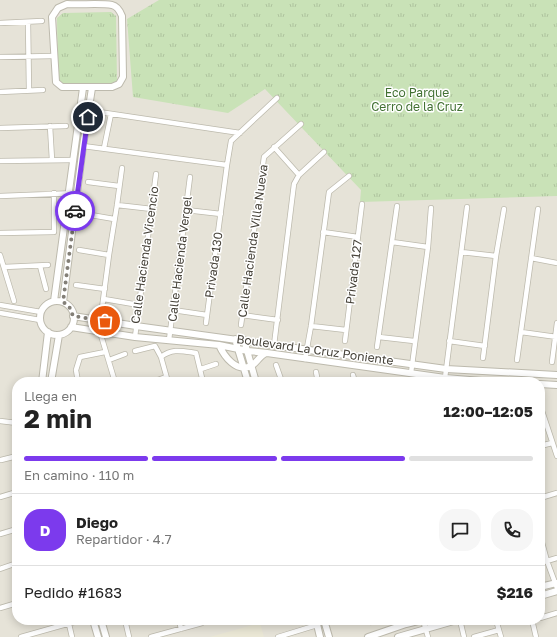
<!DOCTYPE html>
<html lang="es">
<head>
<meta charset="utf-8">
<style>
	:root { --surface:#fff; --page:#f6f6f6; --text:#222; --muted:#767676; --line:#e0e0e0; --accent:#7c3aed }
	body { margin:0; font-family:"Golos Text",sans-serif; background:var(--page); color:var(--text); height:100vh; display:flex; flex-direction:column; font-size:15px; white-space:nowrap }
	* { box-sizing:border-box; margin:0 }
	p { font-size:13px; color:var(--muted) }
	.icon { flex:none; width:22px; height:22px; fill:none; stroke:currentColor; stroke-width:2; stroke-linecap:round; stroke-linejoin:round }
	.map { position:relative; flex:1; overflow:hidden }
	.panel { position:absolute; left:12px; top:377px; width:533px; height:248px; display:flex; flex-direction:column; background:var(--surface); border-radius:16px; box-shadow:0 2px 10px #0003 }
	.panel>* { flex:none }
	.pin { position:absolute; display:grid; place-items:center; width:34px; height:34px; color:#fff; margin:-17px; border:2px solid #fff; border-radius:50%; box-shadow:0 1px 4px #0007 }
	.courier { position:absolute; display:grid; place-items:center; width:40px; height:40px; margin:-20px; border:3px solid #7c3aed; border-radius:50%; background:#fff; color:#222; box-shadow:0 1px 5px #0007 }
	.overview em { font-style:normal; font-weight:700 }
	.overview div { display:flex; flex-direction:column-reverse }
	.overview { display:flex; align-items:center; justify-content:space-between; height:68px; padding:0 12px }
	h1 { font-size:26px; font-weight:700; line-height:30px }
	.bar { display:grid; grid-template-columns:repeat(4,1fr); gap:6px 4px; align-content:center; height:48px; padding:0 12px }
	.bar i { height:5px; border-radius:3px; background:var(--line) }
	.bar .current { background:var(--accent) }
	.bar p { grid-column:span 4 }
	.line { display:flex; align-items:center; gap:10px; padding:0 12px; border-top:1px solid var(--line) }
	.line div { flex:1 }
	.round { display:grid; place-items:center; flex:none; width:42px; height:42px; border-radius:16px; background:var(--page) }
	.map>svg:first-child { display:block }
	.residential { fill:#e6e3d8; fill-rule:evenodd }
	.education { fill:#eae7d5 }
	.park { fill:url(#park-tufts) }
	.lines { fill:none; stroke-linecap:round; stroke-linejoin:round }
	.minor-casing { stroke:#bdbaad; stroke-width:6 }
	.tertiary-casing { stroke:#bdbaad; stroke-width:8 }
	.minor { stroke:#fff; stroke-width:4.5 }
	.tertiary { stroke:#fff; stroke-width:6 }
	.done { stroke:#837f77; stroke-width:4; stroke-dasharray:0 7.2 }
	.route { stroke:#7c3aed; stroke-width:5 }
	.labels { text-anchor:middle; stroke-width:3; stroke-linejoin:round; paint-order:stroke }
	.park-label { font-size:12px; fill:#427133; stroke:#fff }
	.street-label { font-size:12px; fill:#464239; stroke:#fff }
</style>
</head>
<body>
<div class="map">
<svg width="557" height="637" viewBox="0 0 557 637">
	<defs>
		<pattern id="park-tufts" width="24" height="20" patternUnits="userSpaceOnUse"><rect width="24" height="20" fill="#c9e2b7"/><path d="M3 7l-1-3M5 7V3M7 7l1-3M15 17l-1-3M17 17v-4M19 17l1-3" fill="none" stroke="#aec39e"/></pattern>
	</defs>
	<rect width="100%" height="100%" fill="#f3f1ea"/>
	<path class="residential" d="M0,0h557v637h-557zM17,382h523v238h-523z"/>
	<path class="education" d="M260,623l4,14h-54z"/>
	<path class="park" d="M159,0h398v196l-197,6 1,-12 -96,-101 -37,24 -95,-16 -6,-78z
		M111,12l5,4 1,66 -4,4 -51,-1 -4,-5 -1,-62 6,-5z"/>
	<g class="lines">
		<g class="minor-casing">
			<path id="minor" d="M28,22l1,69
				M0,23l42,-2
				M0,57l54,-1
				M0,92l43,-2
				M99,112l141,21
				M50,126l2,34
				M0,128l66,-2
				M83,146l144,19
				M274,147l25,28
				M104,148l7,-34
				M0,161l73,-1
				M88,182l31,4
				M0,196l78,-3
				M117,205l35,4
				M186,210l35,4
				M85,214l29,5
				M323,232l35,5
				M0,233l54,-1v-39
				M392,242l36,5
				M79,250l30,5
				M461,252l35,4
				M0,255l14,46
				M531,258l26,5
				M40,266l6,23
				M4,267l44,-2
				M76,285l29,4
				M104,299l35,6
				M0,305l41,7
				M102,308l7,-53 8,-50 5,-37
				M173,310l34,5
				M0,313l40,7
				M242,315l36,5
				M206,323l21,-158 4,-24 46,-43
				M241,325l23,-168 37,-33
				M311,326l35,4
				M100,332l15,50
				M521,332l36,5
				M135,337l21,-163
				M379,337l35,4
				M169,340l21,-163
				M345,341l17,-137
				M449,341l36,5
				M274,345l20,-161 5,-9 25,-23
				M377,347l20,-141
				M135,351l20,-5 6,11 7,25
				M161,357c11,-9 21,-6 35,-4l7,29
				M483,358l13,-102 8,-47
				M305,359l6,-33 18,-134 20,-16
				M109,360l16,-6
				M517,360l21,-151
				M552,362l5,-39
				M276,365l6,17
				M201,369l15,-5
				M316,372l2,10
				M411,373l17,-126 3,-39
				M353,375l2,7
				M445,378l22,-171
				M78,382l-2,-12 4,-13 25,-5
				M152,382l14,-5
				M540,405l17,51
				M0,421l17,2
				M15,422l2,7
				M540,446l12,-3
				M1,460l16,-4
				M0,497l17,-5
				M540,498l17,-5
				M0,534l17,-5
				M540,535l7,26 10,27
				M540,563l17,-5
				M0,569l17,-6
				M0,608l17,-5
				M540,618l17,-5
				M125,620l4,17
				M179,620l2,9
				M370,620l1,2
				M423,620l5,17
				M460,620l4,17
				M496,620l5,17
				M532,620l4,17
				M337,621l3,-1
				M69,624l3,13
				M21,637l60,-17
				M151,637l51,-14
				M278,637l39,-12
				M474,637l25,-7"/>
		</g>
		<g class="tertiary-casing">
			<path id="tertiary" d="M67,4c12,1 34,-1 45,1 5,1 8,6 10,11l1,61 -4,7 -7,3h-50l-6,-5 -4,-65 6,-9z
				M40 318a17 17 0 1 1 34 0a17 17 0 1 1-34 0Z
				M54,301l29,-213
				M63,302l20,-156 9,-58
				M73,316l63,10 310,43 111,6
				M71,327l64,10 84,8 29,6 19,2 178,25 49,4
				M235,339l13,43
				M244,340l12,42
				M219,345c5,11 17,28 32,21 6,-3 8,-10 15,-13
				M42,382l6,-50
				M51,382l8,-47
				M540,384l17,1
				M540,587l17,-4
				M540,596l17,-5
				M93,620l5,17
				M101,620l5,17
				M316,620l4,17
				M324,620l5,17
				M368,637l38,-13 16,-4
				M398,637l59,-17"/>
		</g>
		<use href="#minor" class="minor"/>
		<use href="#tertiary" class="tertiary"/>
	</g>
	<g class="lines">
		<path class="done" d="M75,211l-12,91 6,4 4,10 32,5"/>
		<path class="route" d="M75,211l13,-94"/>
	</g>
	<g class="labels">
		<g class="park-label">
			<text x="417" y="97">Eco Parque<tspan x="417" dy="14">Cerro de la Cruz</tspan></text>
		</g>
		<g class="street-label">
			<text transform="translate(253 241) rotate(-82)" y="4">Calle Hacienda Villa Nueva</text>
			<text transform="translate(145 255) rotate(-82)" y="4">Calle Hacienda Vicencio</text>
			<text transform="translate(180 259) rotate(-83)" y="4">Calle Hacienda Vergel</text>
			<text transform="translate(214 265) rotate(-82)" y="4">Privada 130</text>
			<text transform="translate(354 272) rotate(-83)" y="4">Privada 127</text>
			<text transform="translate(315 350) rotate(8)" y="4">Boulevard La Cruz Poniente</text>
		</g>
	</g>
</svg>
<div class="pin" style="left:105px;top:321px;background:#ea580c"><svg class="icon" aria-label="bag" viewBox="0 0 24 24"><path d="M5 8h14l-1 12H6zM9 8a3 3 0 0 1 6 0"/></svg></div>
<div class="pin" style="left:88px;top:117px;background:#1f2937"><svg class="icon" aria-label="home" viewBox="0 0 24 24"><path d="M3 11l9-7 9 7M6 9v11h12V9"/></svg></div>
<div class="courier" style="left:75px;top:211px"><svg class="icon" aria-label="car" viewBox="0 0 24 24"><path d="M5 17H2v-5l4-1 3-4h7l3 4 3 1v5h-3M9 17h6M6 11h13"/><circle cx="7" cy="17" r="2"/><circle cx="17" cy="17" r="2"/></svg></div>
<section class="panel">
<div class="overview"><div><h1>2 min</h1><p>Llega en</p></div><em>12:00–12:05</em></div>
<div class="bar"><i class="current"></i><i class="current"></i><i class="current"></i><i></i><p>En camino · 110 m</p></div>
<div class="line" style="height:72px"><b class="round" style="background:var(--accent);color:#fff">D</b><div><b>Diego</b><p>Repartidor · 4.7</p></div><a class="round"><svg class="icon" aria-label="chat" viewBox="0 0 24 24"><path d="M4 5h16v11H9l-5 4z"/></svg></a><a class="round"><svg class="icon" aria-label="phone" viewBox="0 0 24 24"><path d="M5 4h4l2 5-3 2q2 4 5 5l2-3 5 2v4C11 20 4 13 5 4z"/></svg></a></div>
<div class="line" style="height:52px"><div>Pedido #1683</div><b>$216</b></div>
</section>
</div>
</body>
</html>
